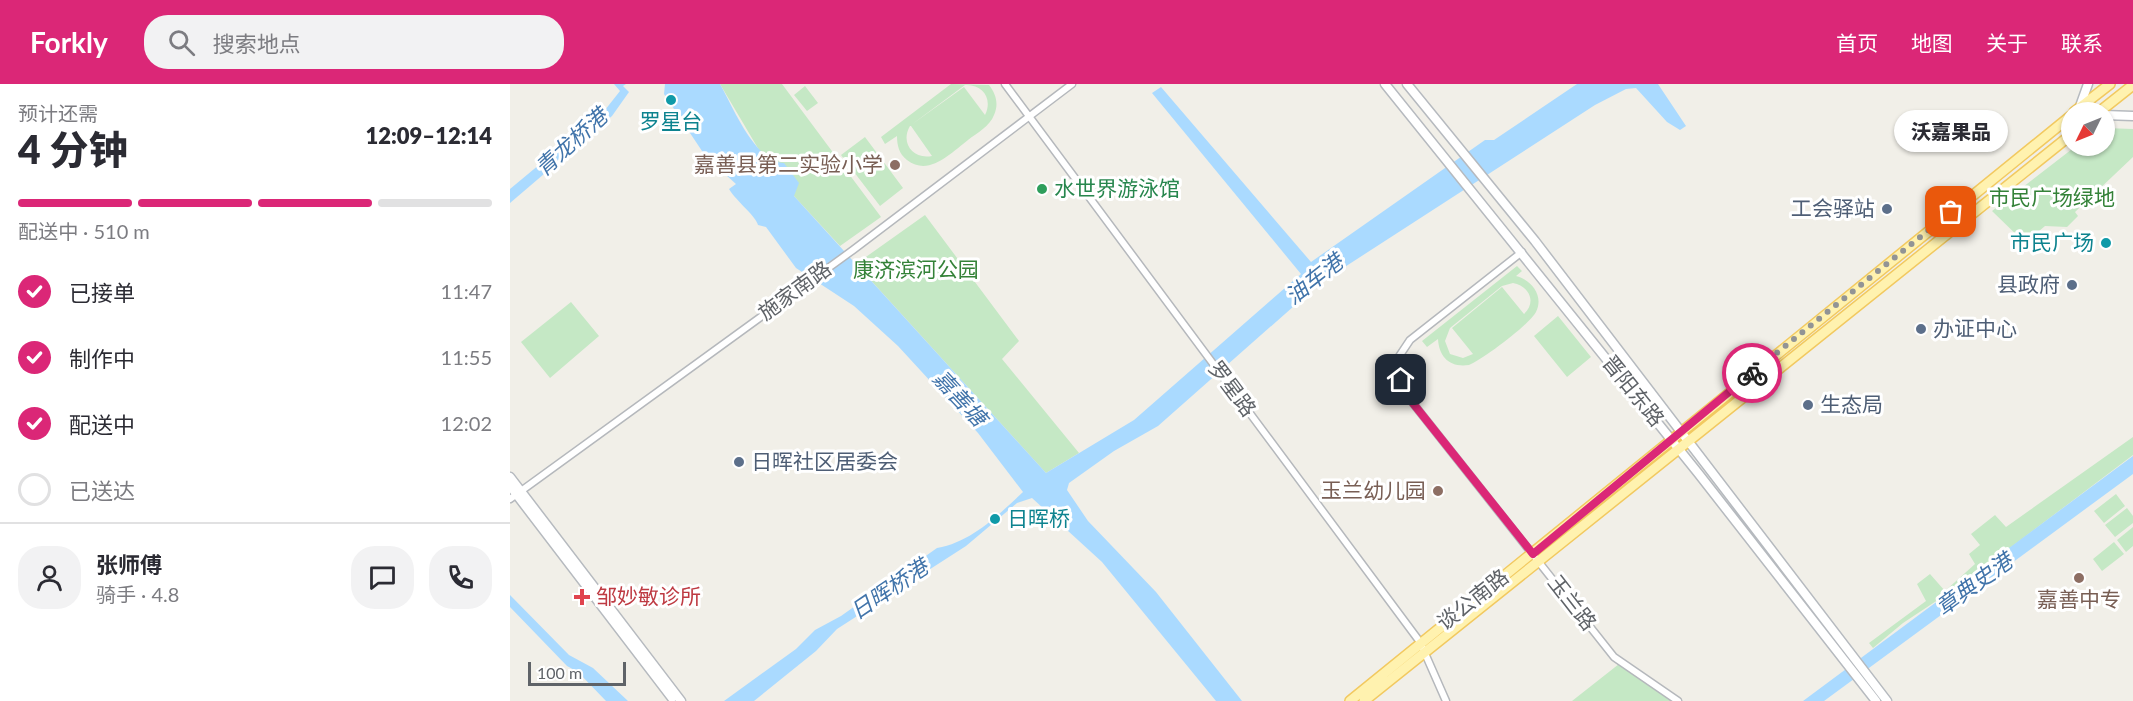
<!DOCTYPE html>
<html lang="zh">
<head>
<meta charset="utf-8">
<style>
	:root { --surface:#fff; --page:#f2f2f3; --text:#2b2b33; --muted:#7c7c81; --line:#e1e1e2; --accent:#db2777 }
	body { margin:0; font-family:Lato,"Noto Sans SC",sans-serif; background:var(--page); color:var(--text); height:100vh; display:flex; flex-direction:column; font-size:22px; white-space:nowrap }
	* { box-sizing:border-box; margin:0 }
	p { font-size:20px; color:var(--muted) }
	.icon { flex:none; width:33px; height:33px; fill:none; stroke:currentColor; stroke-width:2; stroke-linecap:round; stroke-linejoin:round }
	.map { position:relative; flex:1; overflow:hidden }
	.details { display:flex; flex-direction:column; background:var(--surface); width:510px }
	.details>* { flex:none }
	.needle { width:39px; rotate:227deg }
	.fabs { position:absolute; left:1551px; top:18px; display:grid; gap:12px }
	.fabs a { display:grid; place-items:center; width:54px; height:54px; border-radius:50%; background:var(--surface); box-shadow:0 2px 4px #0004; font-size:30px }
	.scale { position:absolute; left:18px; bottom:15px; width:98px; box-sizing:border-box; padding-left:6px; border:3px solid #5f6368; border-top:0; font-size:16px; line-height:21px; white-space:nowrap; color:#5f6368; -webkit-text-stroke:4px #fff; paint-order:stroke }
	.pin { position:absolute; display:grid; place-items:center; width:51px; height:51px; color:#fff; margin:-26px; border-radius:12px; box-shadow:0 3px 9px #0006 }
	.courier { position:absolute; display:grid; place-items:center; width:60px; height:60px; margin:-30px; border:4px solid #db2777; border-radius:50%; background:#fff; color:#222; box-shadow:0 2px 8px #0007 }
	.bubble { position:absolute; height:42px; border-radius:21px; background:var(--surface); box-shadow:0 2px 4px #0004; font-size:20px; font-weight:800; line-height:42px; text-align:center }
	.headline em { font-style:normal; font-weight:800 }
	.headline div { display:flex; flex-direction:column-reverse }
	.headline { display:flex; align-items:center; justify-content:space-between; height:102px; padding:0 18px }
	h1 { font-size:39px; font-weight:800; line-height:45px }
	.bar { display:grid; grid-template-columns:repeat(4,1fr); gap:9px 6px; align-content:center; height:72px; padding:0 18px }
	.bar i { height:8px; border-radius:4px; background:var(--line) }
	.bar .on { background:var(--accent) }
	.bar p { grid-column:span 4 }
	.line { display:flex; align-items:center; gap:15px; padding:0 18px; border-top:2px solid var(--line) }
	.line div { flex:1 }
	.round { display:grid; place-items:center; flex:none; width:63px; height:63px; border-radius:24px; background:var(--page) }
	ol { padding:0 18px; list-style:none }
	li { display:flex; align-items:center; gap:18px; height:66px }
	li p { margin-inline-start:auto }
	li .icon { padding:6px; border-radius:50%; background:var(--accent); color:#fff; stroke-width:4 }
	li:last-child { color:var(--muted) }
	li i { width:33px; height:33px; border:3px solid var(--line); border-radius:50% }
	header { display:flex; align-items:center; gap:36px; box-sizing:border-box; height:84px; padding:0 30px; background:var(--accent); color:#fff }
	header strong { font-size:28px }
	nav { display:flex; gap:33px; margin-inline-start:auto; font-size:21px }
	.search { width:420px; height:54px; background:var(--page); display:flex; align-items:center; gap:15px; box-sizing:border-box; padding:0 21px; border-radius:24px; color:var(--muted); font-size:22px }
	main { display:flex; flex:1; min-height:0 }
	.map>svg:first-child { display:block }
	.green { fill:#c5e8c5; fill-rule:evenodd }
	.water { fill:#aadaff }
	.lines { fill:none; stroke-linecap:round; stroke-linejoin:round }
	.street-casing { stroke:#b5b8bc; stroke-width:9 }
	.secondary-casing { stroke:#b6babf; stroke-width:11 }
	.primary-casing { stroke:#f2c960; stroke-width:12 }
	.street { stroke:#fff; stroke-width:6 }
	.secondary { stroke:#fff; stroke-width:8 }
	.primary { stroke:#fff2af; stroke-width:9 }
	.done { stroke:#929495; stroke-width:6; stroke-dasharray:0 10.8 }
	.route { stroke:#db2777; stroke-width:8 }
	.culture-dot { fill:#0f9aa8; stroke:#fff; stroke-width:2 }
	.education-dot { fill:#8d6e63; stroke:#fff; stroke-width:2 }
	.leisure-dot { fill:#2e9e5b; stroke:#fff; stroke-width:2 }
	.service-dot { fill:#5c6f8a; stroke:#fff; stroke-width:2 }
	.health-dot { fill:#e0444e; stroke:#fff; stroke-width:2 }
	.labels { text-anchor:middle; stroke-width:6; stroke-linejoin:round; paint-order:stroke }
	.culture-label { font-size:21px; fill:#0d838f; stroke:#fff }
	.education-label { font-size:21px; fill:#785e54; stroke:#fff; text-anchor:end }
	.leisure-label { font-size:21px; fill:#27864d; stroke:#fff; text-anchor:start }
	.park-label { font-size:21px; fill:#348238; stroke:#fff }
	.service-label { font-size:21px; fill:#4e5e75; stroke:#fff; text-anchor:start }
	.street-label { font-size:21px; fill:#5f6368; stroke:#fff }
	.health-label { font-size:21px; fill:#be3a42; stroke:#fff; text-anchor:start }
	.water-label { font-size:22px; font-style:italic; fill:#4174aa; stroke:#fff }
</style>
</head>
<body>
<header>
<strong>Forkly</strong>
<div class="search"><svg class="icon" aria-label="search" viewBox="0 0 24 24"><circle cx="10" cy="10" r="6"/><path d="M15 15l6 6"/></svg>搜索地点</div>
<nav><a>首页</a><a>地图</a><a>关于</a><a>联系</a></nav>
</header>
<main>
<section class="details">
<div class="headline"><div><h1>4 分钟</h1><p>预计还需</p></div><em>12:09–12:14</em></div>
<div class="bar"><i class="on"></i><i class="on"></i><i class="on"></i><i></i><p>配送中 · 510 m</p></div>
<ol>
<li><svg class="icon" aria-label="check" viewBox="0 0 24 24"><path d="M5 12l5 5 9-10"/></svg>已接单<p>11:47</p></li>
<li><svg class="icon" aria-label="check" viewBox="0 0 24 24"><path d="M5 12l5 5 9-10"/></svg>制作中<p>11:55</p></li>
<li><svg class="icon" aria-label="check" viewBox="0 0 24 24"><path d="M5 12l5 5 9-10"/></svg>配送中<p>12:02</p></li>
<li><i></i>已送达</li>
</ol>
<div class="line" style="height:108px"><a class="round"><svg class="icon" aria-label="person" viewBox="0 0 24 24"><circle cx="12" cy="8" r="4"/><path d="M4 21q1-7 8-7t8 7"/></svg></a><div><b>张师傅</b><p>骑手 · 4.8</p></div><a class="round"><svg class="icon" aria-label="chat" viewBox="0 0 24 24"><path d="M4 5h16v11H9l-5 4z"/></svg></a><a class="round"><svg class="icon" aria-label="phone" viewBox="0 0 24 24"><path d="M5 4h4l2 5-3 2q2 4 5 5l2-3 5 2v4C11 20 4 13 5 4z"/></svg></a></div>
</section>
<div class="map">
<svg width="1623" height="617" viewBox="0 0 1623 617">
	<rect width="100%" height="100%" fill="#f1efe8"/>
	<path class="green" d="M210,0h62l99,133 -41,29 -46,-50 -19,-33 -16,-13z
		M441,0l38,1c7,9 10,19 5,30 -4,11 -17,18 -26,25 -17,13 -39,37 -61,20 -8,-6 -10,-15 -10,-24l-12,8 -4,-7zM455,1c18,-1 28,14 20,30l-21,-28 -53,38zM400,42h1l21,30c-19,4 -32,-13 -22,-30z
		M295,2l13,17 -11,8 -13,-16z
		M1595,44l28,1v28l-58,55 3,4 -11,11 -22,-1 -20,17 -33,-32 84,-65h28z
		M355,53l38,51 -23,18 -39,-51z
		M415,131l94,126 -17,18 77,94 -33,20 -190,-209z
		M1007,182l5,5 -6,5c16,4 28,20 20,36 -7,13 -54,48 -67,53 -19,3 -30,-8 -31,-26l-11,8 -5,-6zM1003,199c16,3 24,19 11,31l-22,-27 -50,41 21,26 -10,4 -13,-4 -5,-13 5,-13 52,-42z
		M61,218l28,34 -49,42 -29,-36z
		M1048,232l33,41 -24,20 -33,-41z
		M1623,353v18l-168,127 -62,41 -30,25 -4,-5 57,-42 -9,-17 13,-10 15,17 30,-27 -6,-10 11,-9 -9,-11 24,-19 11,12z
		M1606,410l9,12 -21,17 -10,-12z
		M1617,424l6,8v7l-18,14 -10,-12z
		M1623,443v19l-7,6 -9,-12z
		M1604,458l10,12 -22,17 -9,-12z
		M1109,580l54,37h-101z"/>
	<path class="water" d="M104,0h12l-3,2 6,6 -17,24 -102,87v-14l95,-79 15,-19z
		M155,0h55c13,23 35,78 64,79l15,20 -5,13 252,277 88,-53 167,-146 -149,-181 9,-6 150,175 174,-122h9l83,-56h81l28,42 -6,4 -13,-8 -31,-34 -10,1 -31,16 -275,178 -162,143 -44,25 -45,32 -2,7 21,31 68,71 86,109h-26l-114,-139 -70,-64 -15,5 -51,43 -129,83 -21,22 -62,50h-30l72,-52 19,-19 26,-14 96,-68c35,-6 61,-33 86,-56l-45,-59 -80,-87 -44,-40 -58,-38 -30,-41 -8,-2c-2,-9 -21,-23 -29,-36l7,-5 -30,-27 -42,-63z
		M1623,372v18l-309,227h-21z
		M0,511l59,60 24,13 35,33h-22l-28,-29 -11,-6 -57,-59z"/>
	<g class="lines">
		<g class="street-casing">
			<path id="street" d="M495,0l415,558 26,59
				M1012,168l-112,88 -16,24 14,33 206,260 64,44
				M0,415l343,-249 219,-166"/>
		</g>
		<g class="secondary-casing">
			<path id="secondary" d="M875,0l313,389 178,228
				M897,0l128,157 352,460
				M1569,25l9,-25
				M1594,31l29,1
				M0,393l171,224
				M0,402l162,212"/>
		</g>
		<g class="primary-casing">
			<path id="primary" d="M1564,28l36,-28
				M1589,28l34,-27
				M840,617l722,-586
				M854,617l708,-567"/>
		</g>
		<use href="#street" class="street"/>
		<use href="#secondary" class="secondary"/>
		<use href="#primary" class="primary"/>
	</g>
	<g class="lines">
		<path class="done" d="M1242,289l199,-161"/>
		<path class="route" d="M891,296l7,17 125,157 219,-181"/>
	</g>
	<g class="culture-dot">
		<circle cx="161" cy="16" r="6"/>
		<circle cx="1596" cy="159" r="6"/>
		<circle cx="485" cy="435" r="6"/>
	</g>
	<g class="education-dot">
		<circle cx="385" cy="81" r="6"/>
		<circle cx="928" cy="407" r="6"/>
		<circle cx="1569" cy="494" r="6"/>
	</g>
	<circle class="leisure-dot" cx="532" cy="105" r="6"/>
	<g class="service-dot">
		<circle cx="1377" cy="125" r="6"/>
		<circle cx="1562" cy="201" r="6"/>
		<circle cx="1411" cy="245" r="6"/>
		<circle cx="1298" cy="321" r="6"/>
		<circle cx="229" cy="378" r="6"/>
	</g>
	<path class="health-dot" d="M69 504h6v6h6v6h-6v6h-6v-6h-6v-6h6z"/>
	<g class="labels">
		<g class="culture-label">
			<text x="161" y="45">罗星台</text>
			<text x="1584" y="166" text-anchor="end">市民广场</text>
			<text x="497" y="442" text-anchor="start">日晖桥</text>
		</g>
		<g class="education-label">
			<text x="373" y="88">嘉善县第二实验小学</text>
			<text x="916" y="414">玉兰幼儿园</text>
			<text x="1569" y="523" text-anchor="middle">嘉善中专</text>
		</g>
		<g class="leisure-label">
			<text x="544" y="112">水世界游泳馆</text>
		</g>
		<g class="park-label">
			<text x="1542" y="121">市民广场绿地</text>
			<text x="406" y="193">康济滨河公园</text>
		</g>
		<g class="service-label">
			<text x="1365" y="132" text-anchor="end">工会驿站</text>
			<text x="1550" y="208" text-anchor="end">县政府</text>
			<text x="1423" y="252">办证中心</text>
			<text x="1310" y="328">生态局</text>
			<text x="241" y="385">日晖社区居委会</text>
		</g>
		<g class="street-label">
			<text transform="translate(285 207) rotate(-36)" y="7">施家南路</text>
			<text transform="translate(722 305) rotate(53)" y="7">罗星路</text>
			<text transform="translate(1123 307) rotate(51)" y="7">晋阳东路</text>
			<text transform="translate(963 516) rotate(-38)" y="7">谈公南路</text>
			<text transform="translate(1062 519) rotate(52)" y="7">玉兰路</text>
		</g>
		<g class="health-label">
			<text x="86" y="520">邹妙敏诊所</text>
		</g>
		<g class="water-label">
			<text transform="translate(61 58) rotate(-42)" y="8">青龙桥港</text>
			<text transform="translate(804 195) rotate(-38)" y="8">油车港</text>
			<text transform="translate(450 314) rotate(47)" y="8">嘉善塘</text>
			<text transform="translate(1464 500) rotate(-36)" y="8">章典史港</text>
			<text transform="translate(379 505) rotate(-34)" y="8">日晖桥港</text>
		</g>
	</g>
</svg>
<div class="fabs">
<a><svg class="needle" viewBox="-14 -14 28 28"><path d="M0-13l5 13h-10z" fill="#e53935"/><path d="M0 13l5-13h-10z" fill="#7c7c81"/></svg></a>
</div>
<div class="scale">100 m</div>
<div class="pin" style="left:1441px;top:128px;background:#ea580c"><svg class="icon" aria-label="bag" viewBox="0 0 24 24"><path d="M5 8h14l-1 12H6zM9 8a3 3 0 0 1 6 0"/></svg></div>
<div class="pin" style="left:891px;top:296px;background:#1f2937"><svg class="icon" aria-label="home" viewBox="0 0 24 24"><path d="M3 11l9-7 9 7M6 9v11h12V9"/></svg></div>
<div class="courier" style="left:1242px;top:289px"><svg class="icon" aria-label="bike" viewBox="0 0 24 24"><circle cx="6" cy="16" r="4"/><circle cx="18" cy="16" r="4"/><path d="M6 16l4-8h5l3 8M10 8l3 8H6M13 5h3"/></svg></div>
<div class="bubble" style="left:1384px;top:26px;width:114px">沃嘉果品</div>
</div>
</main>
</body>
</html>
